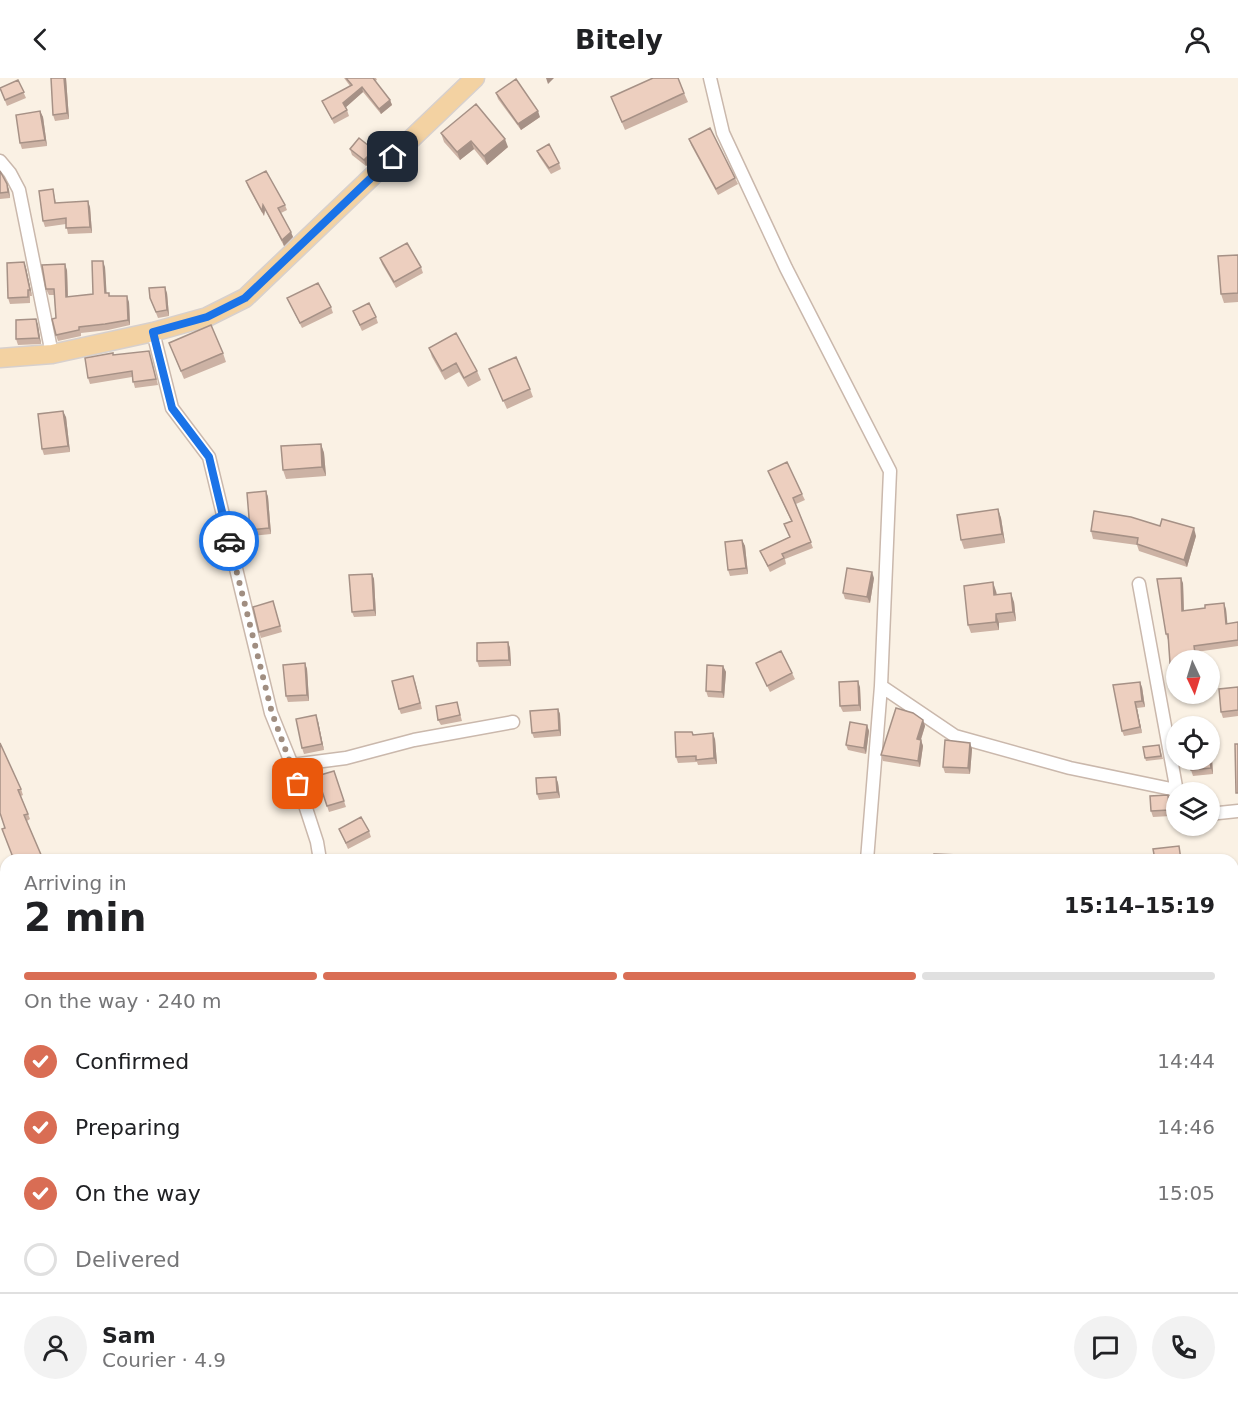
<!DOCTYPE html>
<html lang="en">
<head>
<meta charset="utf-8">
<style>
	:root { --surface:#fff; --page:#f2f2f2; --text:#202124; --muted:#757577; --line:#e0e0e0; --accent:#d96d54 }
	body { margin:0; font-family:"DejaVu Sans",sans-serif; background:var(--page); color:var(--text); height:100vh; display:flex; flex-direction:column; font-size:22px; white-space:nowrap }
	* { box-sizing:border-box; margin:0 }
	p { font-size:20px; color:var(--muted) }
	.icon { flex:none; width:33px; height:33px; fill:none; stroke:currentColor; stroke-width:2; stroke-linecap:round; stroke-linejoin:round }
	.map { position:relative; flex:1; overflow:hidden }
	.panel { position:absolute; left:0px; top:776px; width:1239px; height:560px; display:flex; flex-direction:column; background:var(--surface); border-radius:18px 18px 0 0; box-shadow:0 2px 4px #0004 }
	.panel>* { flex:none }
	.needle { width:39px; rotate:176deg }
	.controls { position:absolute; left:1166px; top:572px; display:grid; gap:12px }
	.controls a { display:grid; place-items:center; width:54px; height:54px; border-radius:50%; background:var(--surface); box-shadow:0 2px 4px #0004; font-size:30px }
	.pin { position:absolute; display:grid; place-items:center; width:51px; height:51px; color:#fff; margin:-26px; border-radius:12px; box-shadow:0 3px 9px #0006 }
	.courier { position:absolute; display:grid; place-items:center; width:60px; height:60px; margin:-30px; border:4px solid #1a73e8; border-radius:50%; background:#fff; color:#222; box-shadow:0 2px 8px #0007 }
	.overview em { font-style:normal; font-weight:800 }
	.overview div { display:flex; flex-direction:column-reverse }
	.overview { display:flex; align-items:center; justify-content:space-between; height:102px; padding:0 24px }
	h1 { font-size:39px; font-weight:800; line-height:45px }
	.bar { display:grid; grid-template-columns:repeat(4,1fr); gap:9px 6px; align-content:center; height:72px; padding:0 24px }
	.bar i { height:8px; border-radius:4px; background:var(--line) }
	.bar .current { background:var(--accent) }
	.bar p { grid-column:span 4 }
	.line { display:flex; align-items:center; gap:15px; padding:0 24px; border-top:2px solid var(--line) }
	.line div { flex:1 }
	.round { display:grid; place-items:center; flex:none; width:63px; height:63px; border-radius:32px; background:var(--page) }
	ol { padding:0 24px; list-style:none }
	li { display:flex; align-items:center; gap:18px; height:66px }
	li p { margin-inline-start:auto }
	li .icon { padding:6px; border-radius:50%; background:var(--accent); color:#fff; stroke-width:4 }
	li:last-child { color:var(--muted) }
	li i { width:33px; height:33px; border:3px solid var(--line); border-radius:50% }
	header { display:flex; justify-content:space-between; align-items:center; height:78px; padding:0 24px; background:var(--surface); font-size:27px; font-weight:800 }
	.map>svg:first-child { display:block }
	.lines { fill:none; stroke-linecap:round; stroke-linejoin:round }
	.street-casing { stroke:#cab8ac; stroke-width:15 }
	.primary-casing { stroke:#d7d0cd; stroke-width:21 }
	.street { stroke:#fff; stroke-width:12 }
	.primary { stroke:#f3d2a2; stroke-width:18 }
	.wall { fill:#ccb2a4 }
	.shaded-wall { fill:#a69186 }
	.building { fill:#edcfbf; stroke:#a69186; stroke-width:1.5 }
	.done { stroke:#a08e81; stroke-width:6; stroke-dasharray:0 10.8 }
	.route { stroke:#1a73e8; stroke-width:8 }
</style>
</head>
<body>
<header><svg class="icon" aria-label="back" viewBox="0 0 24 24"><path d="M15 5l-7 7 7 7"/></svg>Bitely<svg class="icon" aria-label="person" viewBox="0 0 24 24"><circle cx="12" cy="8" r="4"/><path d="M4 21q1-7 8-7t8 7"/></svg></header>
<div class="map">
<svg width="1238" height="1334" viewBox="0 0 1238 1334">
	<rect width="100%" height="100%" fill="#faf1e4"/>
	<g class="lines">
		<g class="street-casing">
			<path id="street" d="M710,0l13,55 63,135 104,203 -9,215 74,50 115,32 106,22
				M0,83l10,12 9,17 33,164
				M153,254l19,76 37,49 62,256 21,52 25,77 3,18
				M1139,506l38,208
				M292,687l54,-7 68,-18 99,-18
				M1209,736l29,-3
				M867,782l14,-174
				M0,973l6,11
				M6,1008v13
				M1233,1093l5,-4
				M1233,1214l5,13
				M90,1329l3,5
				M415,1329l2,5
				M0,1330l6,-17"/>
		</g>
		<g class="primary-casing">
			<path id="primary" d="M0,280l52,-4 101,-22 54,-15 38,-19 230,-220"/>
		</g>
		<use href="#street" class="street"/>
		<use href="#primary" class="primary"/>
	</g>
	<path class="wall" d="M51,0h15l3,41 -14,2 -2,-6z
		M344,0h32l1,2 -2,1 15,19 2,5 -11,9 -18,-22 -17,15 3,9 -15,8 -12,-23 28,-15z
		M18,2l8,18 -19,8 -7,-18z
		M496,15l44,24 -19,13 -23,-31z
		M684,15l4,9 -63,28 -14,-33z
		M40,33l3,6 4,29 -25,3 -2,-6z
		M441,55l67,14 -21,18 -13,-16 -14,11 -16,-18z
		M689,61l46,39 3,6 -20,11 -27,-50z
		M350,71l26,7 -10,10 -14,-11z
		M537,73l22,12 2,6 -10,5 -12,-18z
		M0,93l7,13 2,6 1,8 -10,1z
		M246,103l39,24 2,5 -6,3 12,24 -9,9 -19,-36 -1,6 -16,-29z
		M53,111l3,14 34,4 2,26 -24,1 -2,-10 -21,3 -2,-6z
		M1238,177v47l-14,1 -3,-9z
		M380,180l41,9 2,6 -27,15 -14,-24z
		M24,184l2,6 6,28h-2v7l-20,1 -2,-6z
		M105,189l1,26 4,3 19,6 1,23 -22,5 -27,3v3l-23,5 -2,-6v-17l-2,-23h-5l-3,-6 21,-19 1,27 25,-3z
		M167,215l2,23 -11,2 -8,-20z
		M287,220l44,9 2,6 -31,15z
		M353,233l23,6 2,6 -16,8z
		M36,241l2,6 3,19 -23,1 -2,-6z
		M169,265l54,10 3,9 -42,17z
		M429,270l48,23 4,9 -13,7 -9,-15 -14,8 -13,-23z
		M113,277l38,2 7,28 -23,3 -3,-11 -42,7 -2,-6z
		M489,291l41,20 3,8 -26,12z
		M66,339l4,35 -26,3 -2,-6z
		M321,366l3,9 2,23 -40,3 -3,-9z
		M768,393l34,23 3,6 -9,4 17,44 -28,11 1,5 -16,8 -10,-21 29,-14 2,-16z
		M266,413l2,6 3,37 -19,2 -2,-6z
		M998,431l3,9 4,25 -41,6 -3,-9z
		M1160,448l36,10 -9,31 -48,-16 -2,-6 -44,-6 -2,-8z
		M742,462l3,6 3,28 -18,2 -2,-6z
		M372,496l2,5 2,37 -22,1 -2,-5z
		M874,500l-4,25 -25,-4 -2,-6z
		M1183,505l1,27 42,-1 1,15 11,-2v24l-42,6 -20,8v8h-4l-2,-5 -2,-23 -2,-6z
		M996,513l1,4 17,7 2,19 -17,2v7l-28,3 -3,-8z
		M273,523l9,31 -21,6 -2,-6z
		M508,564l2,6 1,18 -32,1 -2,-6z
		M305,585l2,6 2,32 -21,1 -2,-6z
		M756,585l36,10 3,6 -25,13z
		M723,588l3,6 -2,26 -16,-1 -2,-6z
		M415,603l7,28 -21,5 -2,-5z
		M860,609l1,24 -18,1 -3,-6z
		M1142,609l3,20 -8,1 5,25 -18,3 -2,-5z
		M1238,609v29l-15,2 -2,-6z
		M457,624l5,19 -21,4 -3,-5z
		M558,631l2,5 1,22 -27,2 -2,-5z
		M923,642l2,6 -4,14 2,6 -3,21 -37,-6 -2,-6z
		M318,643l6,29 -20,4 -2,-6z
		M867,647l2,6 -3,23 -18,-4 -2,-5z
		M692,654l2,3 21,4 2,25 -19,1 -1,-3 -19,1 -2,-6z
		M0,665l21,46 2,6 -2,1 9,23 -3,2 16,39h-29z
		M970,665l2,6 -2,25 -25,-1 -2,-6z
		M1159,667l4,14 -17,2 -1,-3z
		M1212,681l1,15 -20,2 -2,-6z
		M334,693l12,36 -17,5 -12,-36z
		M556,699l2,6 2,15 -21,2 -2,-6z
		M1170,723l1,15 -18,1 -2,-6z
		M339,751l30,2 2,6 -23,12z
		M6,794v34l-6,-6v-22z
		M6,829v32l-4,2 -2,-4v-27z
		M0,1083l5,14 -5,2z
		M954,1329h20l-1,5 -18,-2z"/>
	<path class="shaded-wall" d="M64,0h2l3,41 -2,-6z
		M546,0h8l-6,6z
		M362,9l1,5 -18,16 -2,-5z
		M390,22l2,5 -11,9 -2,-5z
		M40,33l3,6 4,29 -2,-6z
		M538,33l2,6 -19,13 -3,-6z
		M505,61l3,8 -21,18 -3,-9z
		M471,63l3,8 -14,11 -3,-8z
		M374,72l2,6 -10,10 -2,-6z
		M7,106l2,6 1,8 -2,-6z
		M88,123l2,6 2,26 -2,-6z
		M263,127l2,5 -1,6 -2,-5z
		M291,154l2,5 -9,9 -2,-6z
		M103,183l2,6 2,32 -2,-6z
		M24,184l2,6 6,28 -2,-6z
		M65,186l2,6 1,33 -2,-6z
		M165,209l2,6 2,23 -2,-6z
		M127,218l2,6 1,23 -2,-5z
		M36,241l2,6 3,19 -2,-6z
		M63,333l3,6 4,35 -2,-6z
		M321,366l3,9 2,23 -4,-9z
		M266,413l2,6 3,37 -2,-6z
		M998,431l3,9 4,25 -3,-9z
		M1194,450l2,8 -9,31 -3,-7z
		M742,462l3,6 3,28 -2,-6z
		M872,494l2,6 -4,25 -3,-6z
		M372,496l2,5 2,37 -2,-6z
		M1181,500l2,5 1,33 -2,-5z
		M993,504l3,9 2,13 -4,-9z
		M1011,515l3,9 2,19 -3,-9z
		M1224,525l2,6 2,20 -2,-5z
		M996,536l3,9v7l-3,-8z
		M508,564l2,6 1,18 -2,-6z
		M305,585l2,6 2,32 -2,-6z
		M723,588l3,6 -2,26 -2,-6z
		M858,603l2,6 1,24 -2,-6z
		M1140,604l2,5 3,20 -3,-6z
		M1135,624l2,6 5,25 -2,-6z
		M558,631l2,5 1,22 -2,-6z
		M316,637l2,6 6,29 -2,-6z
		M923,642l2,6 -6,19 -2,-6z
		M867,647l2,6 -3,23 -2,-6z
		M713,655l2,6 2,25 -3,-6z
		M921,662l2,6 -3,21 -2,-6z
		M970,665l2,6 -2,25 -2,-6z
		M1210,675l2,6 1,15 -2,-6z
		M556,699l2,6 2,15 -3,-6z
		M1168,717l2,6 1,15 -2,-6z
		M1238,933v7l-3,2 -2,-6z
		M1238,1044v9l-5,8v-10z"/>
	<path class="building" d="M51,0h13l3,35 -14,2z
		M346,0h27l17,22 -11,9 -17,-22 -19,16 4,7 -15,9 -10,-18 30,-16z
		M653,0h25l6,15 -62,29 -11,-25z
		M516,1l22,32 -20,13 -22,-31z
		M18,2l6,12 -19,8 -5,-12z
		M476,26l29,35 -21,17 -13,-15 -14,11 -16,-19z
		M40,33l5,29 -25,3 -4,-28z
		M710,50l25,50 -19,11 -27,-50z
		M359,60l15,12 -10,10 -14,-11z
		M549,66l10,19 -10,5 -12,-17z
		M0,93l7,13 1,8 -8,1z
		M266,93l19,34 -7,3 13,24 -9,8 -19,-35 -1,6 -16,-30z
		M53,111l2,14 33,-2 2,26 -24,1v-10l-23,3 -4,-30z
		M407,165l14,24 -27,15 -14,-24z
		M1238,177v38l-17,1 -3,-38z
		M92,183h11l2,32h4v3h18l1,24 -23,4 -26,3v3l-23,5 -4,-16 4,-1 -2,-29h-8l-4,-24 23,-1 1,33 27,-3z
		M24,184l6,28h-2v7l-20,1 -1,-35z
		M318,205l13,24 -31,16 -13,-25z
		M165,209l2,23 -11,2 -6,-14 -1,-10z
		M369,225l7,14 -16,8 -7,-14z
		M36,241l3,19 -23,1v-19z
		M211,247l12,28 -42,18 -12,-28z
		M456,255l21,38 -13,7 -8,-15 -14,8 -13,-23z
		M149,273l7,28 -23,3 -1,-11 -44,7 -3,-20 28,-5v2z
		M516,279l14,32 -27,12 -14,-32z
		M63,333l5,35 -26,3 -4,-35z
		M321,366l1,23 -39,3 -2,-24z
		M787,384l15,32 -9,4 18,44 -29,12 2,4 -16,8 -8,-15 30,-14 -6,-13 8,-3 -24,-50z
		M266,413l3,37 -19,2 -3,-37z
		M998,431l4,25 -41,6 -4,-25z
		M1094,433l37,6 29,9 2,-7 32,9 -10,32 -47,-16 1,-6 -47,-7z
		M742,462l4,28 -18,2 -3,-28z
		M847,490l25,4 -5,25 -24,-4z
		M372,496l2,36 -22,2 -3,-37z
		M1181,500l1,33 23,-3v-3l19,-2 2,21 12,-2v18l-44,6 2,14h-20v2l-6,1 -2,-29h-2l-9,-55z
		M993,504l1,13 17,-2 2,19 -17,2v8l-28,3 -4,-39z
		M273,523l7,25 -21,6 -6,-25z
		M508,564l1,18 -32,1v-18z
		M781,573l11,22 -25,13 -11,-23z
		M305,585l2,32 -21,1 -3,-31z
		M707,587l16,1 -1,26 -16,-1z
		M413,598l7,27 -21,6 -7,-28z
		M858,603l1,24 -19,1 -1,-24z
		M1140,604l2,19 -7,1 5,25 -18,4 -9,-46z
		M1238,609v23l-17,2 -2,-23z
		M457,624l3,13 -22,5 -2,-14z
		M896,630l17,5 10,7 -6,19 4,1 -3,21 -37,-6z
		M558,631l1,21 -27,3 -2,-22z
		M316,637l6,29 -20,4 -6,-29z
		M850,644l17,3 -3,23 -18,-3z
		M675,654h17l1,3 20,-2 1,25 -18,2v-4l-20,1z
		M945,662l25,3 -2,25 -25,-1z
		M0,665l21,46 -3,1 10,24 -4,1 18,42 -3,2 1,1h-26l-12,-31 3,-1 -5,-15z
		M1235,666h3v49h-2z
		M1159,667l2,11 -16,2 -2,-11z
		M1209,675l2,15 -20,2 -1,-11h19z
		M334,693l10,30 -17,5 -10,-30z
		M556,699l1,15 -20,2 -1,-16z
		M1168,717l1,15 -18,1 -1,-15z
		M361,739l8,14 -23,12 -7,-14z
		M1179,768l2,14h-26l-2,-11z
		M934,776l25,1v5h-25z
		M6,794v31l-6,-7v-18z
		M6,829v25l-6,3v-25z
		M1238,916v17l-5,3v-16z
		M1233,1041l5,3 -5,7z
		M6,1164v9l-4,-6z
		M26,1329h22v5h-22z
		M886,1329h13v5h-13z"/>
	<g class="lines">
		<path class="done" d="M229,463l43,172 26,71"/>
		<path class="route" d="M229,463l-20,-84 -37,-49 -19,-76 54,-15 38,-19 148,-141"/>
	</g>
</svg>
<div class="controls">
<a><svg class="needle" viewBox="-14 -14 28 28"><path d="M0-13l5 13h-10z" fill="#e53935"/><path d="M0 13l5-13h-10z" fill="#757577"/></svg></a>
<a><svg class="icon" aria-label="locate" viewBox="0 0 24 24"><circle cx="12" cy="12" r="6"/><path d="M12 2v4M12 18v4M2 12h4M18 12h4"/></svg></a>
<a><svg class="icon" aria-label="layers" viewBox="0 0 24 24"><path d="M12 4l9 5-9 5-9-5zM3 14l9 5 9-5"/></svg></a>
</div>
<div class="pin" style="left:298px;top:706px;background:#ea580c"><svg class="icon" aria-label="bag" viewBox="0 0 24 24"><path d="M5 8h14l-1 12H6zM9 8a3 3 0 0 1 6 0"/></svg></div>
<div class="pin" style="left:393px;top:79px;background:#1f2937"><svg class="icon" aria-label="home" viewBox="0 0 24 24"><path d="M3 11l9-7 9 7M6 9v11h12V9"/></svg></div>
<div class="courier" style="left:229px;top:463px"><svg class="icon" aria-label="car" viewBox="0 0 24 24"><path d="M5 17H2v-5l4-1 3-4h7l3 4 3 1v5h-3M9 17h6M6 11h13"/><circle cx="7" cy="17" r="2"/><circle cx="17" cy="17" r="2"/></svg></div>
<section class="panel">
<div class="overview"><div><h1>2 min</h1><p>Arriving in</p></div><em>15:14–15:19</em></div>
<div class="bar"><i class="current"></i><i class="current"></i><i class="current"></i><i></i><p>On the way · 240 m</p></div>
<ol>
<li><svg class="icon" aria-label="check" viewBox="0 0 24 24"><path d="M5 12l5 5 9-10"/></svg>Confirmed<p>14:44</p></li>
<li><svg class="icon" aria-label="check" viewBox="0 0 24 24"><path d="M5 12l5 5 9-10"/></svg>Preparing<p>14:46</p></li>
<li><svg class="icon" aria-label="check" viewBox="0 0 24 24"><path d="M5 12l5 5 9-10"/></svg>On the way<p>15:05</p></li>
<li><i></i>Delivered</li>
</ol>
<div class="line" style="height:108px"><a class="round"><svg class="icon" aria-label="person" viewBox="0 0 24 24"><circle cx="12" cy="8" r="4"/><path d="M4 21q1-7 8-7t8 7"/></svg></a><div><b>Sam</b><p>Courier · 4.9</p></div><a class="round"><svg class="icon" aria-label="chat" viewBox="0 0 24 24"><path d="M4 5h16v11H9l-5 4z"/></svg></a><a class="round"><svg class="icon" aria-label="phone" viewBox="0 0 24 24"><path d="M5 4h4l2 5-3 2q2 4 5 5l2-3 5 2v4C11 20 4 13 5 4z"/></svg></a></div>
</section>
</div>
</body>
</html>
